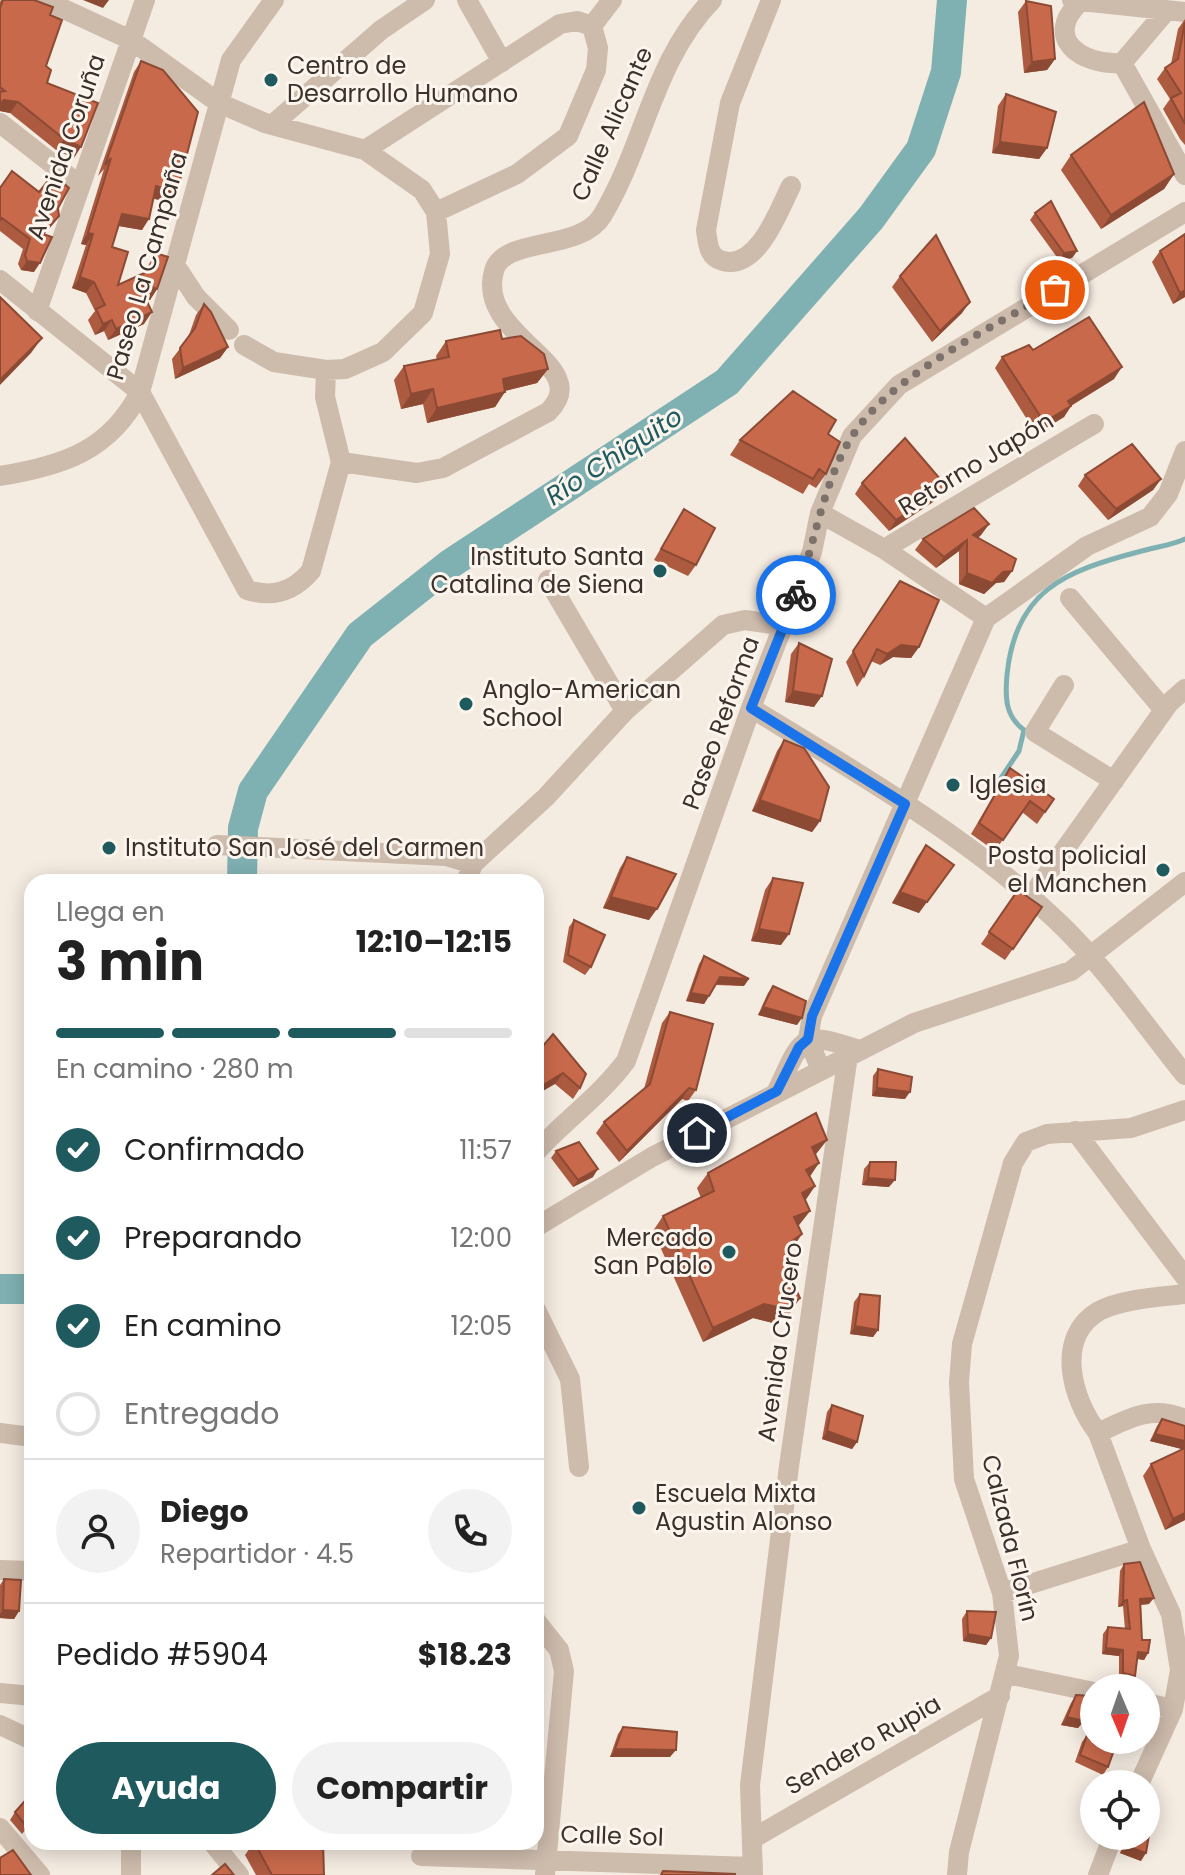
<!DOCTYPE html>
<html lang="es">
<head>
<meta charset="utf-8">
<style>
	:root { --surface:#fff; --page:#f2f2f2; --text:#222; --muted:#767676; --line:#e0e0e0; --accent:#1f5a5e }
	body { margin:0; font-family:Poppins,sans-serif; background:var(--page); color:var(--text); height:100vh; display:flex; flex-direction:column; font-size:30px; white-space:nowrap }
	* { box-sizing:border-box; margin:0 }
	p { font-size:26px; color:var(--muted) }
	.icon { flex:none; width:44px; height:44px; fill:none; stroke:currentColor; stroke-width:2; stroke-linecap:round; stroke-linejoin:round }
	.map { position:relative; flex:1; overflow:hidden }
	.details { position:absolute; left:24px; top:874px; width:520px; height:976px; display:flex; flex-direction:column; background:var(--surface); border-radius:24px; box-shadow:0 4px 20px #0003 }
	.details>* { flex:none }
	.needle { width:52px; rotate:178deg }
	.controls { position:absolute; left:1080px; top:1674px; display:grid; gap:16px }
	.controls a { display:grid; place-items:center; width:80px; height:80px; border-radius:50%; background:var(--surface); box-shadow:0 4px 20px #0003; font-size:40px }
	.pin { position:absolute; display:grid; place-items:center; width:68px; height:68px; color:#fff; margin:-34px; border:4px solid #fff; border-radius:50%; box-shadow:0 2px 8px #0007 }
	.courier { position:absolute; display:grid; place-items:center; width:80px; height:80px; margin:-40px; border:6px solid #1a73e8; border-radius:50%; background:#fff; color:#222; box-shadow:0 2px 10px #0007 }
	.headline em { font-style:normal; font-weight:700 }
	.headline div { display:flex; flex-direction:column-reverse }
	.headline { display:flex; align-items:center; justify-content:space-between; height:136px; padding:0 32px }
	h1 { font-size:52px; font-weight:700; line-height:60px }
	.bar { display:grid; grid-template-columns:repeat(4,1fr); gap:12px 8px; align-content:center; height:96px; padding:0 32px }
	.bar i { height:10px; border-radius:6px; background:var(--line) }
	.bar .active { background:var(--accent) }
	.bar p { grid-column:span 4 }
	.line { display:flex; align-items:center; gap:20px; padding:0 32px; border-top:2px solid var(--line) }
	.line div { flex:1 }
	.round { display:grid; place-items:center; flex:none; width:84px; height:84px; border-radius:42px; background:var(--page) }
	ol { padding:0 32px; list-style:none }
	li { display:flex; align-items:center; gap:24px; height:88px }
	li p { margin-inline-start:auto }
	li .icon { padding:8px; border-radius:50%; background:var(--accent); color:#fff; stroke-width:4 }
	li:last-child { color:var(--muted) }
	li i { width:44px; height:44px; border:4px solid var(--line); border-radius:50% }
	.primary-button { display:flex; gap:16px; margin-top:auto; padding:16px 32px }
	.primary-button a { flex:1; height:92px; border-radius:48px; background:var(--accent); color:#fff; font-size:32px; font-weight:700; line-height:92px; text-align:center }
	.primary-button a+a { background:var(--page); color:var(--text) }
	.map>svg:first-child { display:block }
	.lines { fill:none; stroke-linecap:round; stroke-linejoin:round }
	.stream { stroke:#7fb0b2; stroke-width:5 }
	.river { stroke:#7fb0b2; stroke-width:30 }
	.minor { stroke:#cdbbac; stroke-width:20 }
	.wall { fill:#ac5a40 }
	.shaded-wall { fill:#8c4a34 }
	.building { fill:#c8694b; stroke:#8c4a34; stroke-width:2 }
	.done { stroke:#7c716b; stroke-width:8; stroke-dasharray:0 14.4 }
	.route { stroke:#1a73e8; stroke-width:10 }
	.poi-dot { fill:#1f5a5e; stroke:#fbf5ee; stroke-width:3 }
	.labels { text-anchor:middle; stroke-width:6; stroke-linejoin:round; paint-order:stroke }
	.poi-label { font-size:24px; fill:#3b302b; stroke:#fbf5ee; text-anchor:start }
	.street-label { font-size:24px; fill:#3b302b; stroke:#fbf5ee }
	.water-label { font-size:26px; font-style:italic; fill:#1f5a5e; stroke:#fbf5ee }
</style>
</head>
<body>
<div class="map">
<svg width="1185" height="1875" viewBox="0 0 1185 1875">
	<rect width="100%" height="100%" fill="#f4ebe1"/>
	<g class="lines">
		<path class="stream" d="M997,784l22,-33 5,-21c-19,-14 -19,-33 -17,-55 8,-84 58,-104 131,-123 17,-5 31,-6 47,-13"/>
		<path class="river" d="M242,882l1,-54 10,-37 107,-156 90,-71 277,-182 144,-164 50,-69 25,-77 6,-72
			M0,1289h32"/>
		<path class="minor" d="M44,0l87,40 88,63 46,20 100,27 57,40 14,22 4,42 -17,59 -40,39 -38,17 -19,1 -52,-8 -30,-17
			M467,0l35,62
			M771,0l-41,103 -24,127c2,14 2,27 17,31 35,9 56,-51 68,-75
			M1072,0l113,12
			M1081,1c-40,37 1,65 41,62l63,112
			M1122,63l45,-53
			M0,123l78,61
			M272,125l109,-95 44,-30
			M365,150l195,-126 17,-3 15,5 20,-26
			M436,212l81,-38 51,-38 28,-66 2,-22 -6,-22
			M175,265l21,32 33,33
			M0,280l140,112 107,198c26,8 46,2 64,-19l30,-109 76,11 26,-5 105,-56c49,-48 -73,-74 -54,-141 9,-35 86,-19 108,-55 43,-71 51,-155 110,-216
			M37,311l108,-311
			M326,370l-1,27 16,65
			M0,476c62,-10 110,-25 140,-84l91,-332 43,-60
			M820,513l64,36 102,69
			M884,549l210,-125
			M548,580l77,131
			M1070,598l94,112
			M1064,685l-29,47 79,49
			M751,708c102,62 219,130 305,212 48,45 87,103 129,155
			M217,845l229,11 27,8
			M466,882l7,-18 73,-67 79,-86 98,-86 22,-5 40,6
			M1031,897l138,-194 16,-14
			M821,1070l-13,-31 4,-23 174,-398 101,-72 63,-29 18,-23 17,-43
			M777,1091c25,-53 22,-62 82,-41
			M1075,1131l110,146
			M536,1152c29,-32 64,-56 90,-91l125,-353 61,-156 8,-39 32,-77 47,-51 286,-173
			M536,1227l116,-70 262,-134 157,-52 114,-89
			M536,1310l34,69 9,88
			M0,1433l32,4
			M1098,1433c31,-15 53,-28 87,-14
			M0,1570l32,1
			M1002,1593l139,-44
			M536,1621l23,29 5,21 -19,204
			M1007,1674l87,18
			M0,1693l32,3
			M1146,1703l27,6
			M0,1725l32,15
			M1139,1784l34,-75 7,-39 -9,-56 -30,-65 -43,-116c-26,-33 -44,-96 1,-122 23,-12 60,-14 86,-17
			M0,1828l40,47
			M752,1839l248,-143
			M131,1842v33
			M212,1842l27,33
			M421,1856l332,11
			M753,1875l-3,-90 39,-319 59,-411
			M957,1875l2,-23 50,-196 -7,-63 -38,-114 -5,-97 3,-38 51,-181 13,-21 21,-8 84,-6 54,-18
			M1098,1875l15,-39"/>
	</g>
	<path class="wall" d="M1,0h16l33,15 -4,51 1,17 27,75 -18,-8 -46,-37 -10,-2v-109z
		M1026,1l29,58 -8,11 -23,3 -6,-61z
		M1185,19v126l-5,-6 -17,-30 7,-10 -13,-20 8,-11 6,-4 7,-35z
		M141,61l36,131 -8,11 -16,-5 -11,32 -24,-4 -6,21 6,38 28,-13 3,-8 7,-11 1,36 -7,11 -4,-1 -2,25 -36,16 -4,-9 -9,4 -7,-15 7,-9 -9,-18 -14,-5 14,-43 -5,-1 23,-75 -6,7 36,-104z
		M1006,94l41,54 -8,11 -47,-6 6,-47z
		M1071,155l103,19 -10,15 -63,40 -40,-59z
		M0,188l58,20 1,8 -15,19 -10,37 -13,-2 -3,-6 5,-15 -23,-18z
		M1035,213l42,38 -5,7 -13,2 -29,-40z
		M1185,234v63l-12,7 -21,-42 8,-11z
		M900,276l62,37 -30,29 -40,-55z
		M204,304l24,43 -8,11 -45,21 -3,-20 16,-21 8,-23z
		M502,339l46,30 -11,14 -32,8 -10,16 -68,16 -4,-19 -22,5 -7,-29 10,-14 33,-6 -1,-4 10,-15z
		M1033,350l81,29 -43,27 -7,11 -28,17 -41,-66 7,-11z
		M828,434l-2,40 -10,14 -7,-4 -6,10 -73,-39 10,-15z
		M1085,475l76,4 -8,11 -45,30 -30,-34z
		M862,483l77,15 -50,33 -34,-37z
		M684,509l12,56 -8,11 -34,-16z
		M989,524l-8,11 -3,3 34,33 -8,11 -8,1 -12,11 -25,-10v-33l-23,17 -21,-18 8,-11z
		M900,581l19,66 -8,11 -18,-1 -13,8 -9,-4 -7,15 -7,11 -11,-25z
		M799,643l15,64 -29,-5 6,-48z
		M784,740l36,81 -8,11 -60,-21 25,-60z
		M1010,768l44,31 -17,25 -15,-12 -27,39 -24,-17z
		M926,845l-7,68 -27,-10 26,-47z
		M627,857l22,63 -46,-12 17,-40z
		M773,878l8,67 -30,-4 14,-51z
		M1018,890l24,17 -37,53 -24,-16z
		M574,920l17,47 -6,8 -22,-13 6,-35z
		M704,956l40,30 -28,-1 -12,19 -18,-3 13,-37z
		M773,986l24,39 -39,-10 10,-22z
		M670,1012l26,78 -8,11 -6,-2 -63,63 -23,-29 8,-11 40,-33 18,-66z
		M553,1034l27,54 -7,11 -18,-15z
		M878,1069l27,30 -33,-3 1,-20z
		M827,1140l-12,15 -6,22 6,9 -10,14 5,11 -12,15 -6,23 -2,1 -1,24 11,24 -10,15 -17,10 -20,-5 -50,24 -50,-111 10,-15 38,-18 -4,-10 11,-15z
		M556,1151l37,26 -20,10 -22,-29z
		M870,1162l19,25 -27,-2 2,-16z
		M860,1294l18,36 -5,7 -23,-3 4,-32z
		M32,1383v36l-7,-1 6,-33z
		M832,1405l25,37 -5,7 -30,-10 5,-27z
		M1162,1419l23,7v94l-20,10 -22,-54 8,-12 32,-15 -33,-8 7,-15z
		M1124,1564l25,40 -8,1 1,35 6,13 -4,7 -7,-1 -6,23 -12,-2v-24l-17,-2 1,-20 5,-7 17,2 -2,-23 -5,1 2,-36z
		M4,1579l15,32 -5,8 -14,-1v-33z
		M967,1611l24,27 -5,7 -23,-4 -1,-22z
		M1076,1695l8,26 -6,7 -17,-3 10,-22z
		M623,1727l47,30h-60l8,-23z
		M1087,1735l15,12 6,20 -5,8 -28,-13 7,-20z
		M15,1812l17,10 -10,12 -12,-14z
		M1127,1836h19l-5,25 -21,-8z
		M254,1842l70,33h-68l-11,-20z"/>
	<path class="shaded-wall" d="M83,0h26l-6,8z
		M1055,59l-8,11 -23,3 8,-11z
		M4,100l14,2 -8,11 -10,-2v-7z
		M64,139l17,8 -7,11 -18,-8z
		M1000,142l47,6 -8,11 -47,-6z
		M1174,174l-10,15 -63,40 10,-14z
		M156,186l21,6 -8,11 -21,-6z
		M122,214l27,5 -7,11 -28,-5z
		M88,233l5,1 -7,11 -5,-1z
		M1077,251l-5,7 -13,2 5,-7z
		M27,261l13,2 -6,9 -13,-2z
		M80,277l14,5 -8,11 -14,-5z
		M138,283l19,6 -7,11 -20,-6z
		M1185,290v7l-12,7 7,-11z
		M970,302l-8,11 -30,29 8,-11z
		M152,312l-8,12 -36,16 8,-11z
		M112,320l-8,11 -9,4 8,-11z
		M42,338l-11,15 -31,32v-5z
		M228,347l-8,11 -45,21 8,-11z
		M1122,367l-8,12 -54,33 8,-11z
		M548,369l-11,14 -45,11 11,-15z
		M433,389l-10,15 -22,5 10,-15z
		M505,392l-10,15 -68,16 10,-15z
		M1071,406l-7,11 -28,17 8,-12z
		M1161,479l-8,11 -45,30 8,-11z
		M947,487l-8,11 -50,33 7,-11z
		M989,524l-8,11 -15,11 7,-11z
		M967,540l-8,11 -23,17 8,-11z
		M1012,571l-8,11 -8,1 -12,11 -25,-10 8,-11z
		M901,645l18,2 -8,11 -18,-1 -13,8 7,-11z
		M793,691l29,5 -8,11 -29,-5z
		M760,800l60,21 -8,11 -60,-21z
		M954,865l-35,48 -27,-10 8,-11z
		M611,897l46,12 -8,11 -46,-12z
		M759,929l30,5 -8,11 -30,-4z
		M720,977l29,2 -5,7 -29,-2z
		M691,993l18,3 -5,8 -18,-3z
		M763,1007l39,11 -5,7 -39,-10z
		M563,1073l-8,11 -19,11 6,-9z
		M689,1088l-7,11 -63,63 8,-11z
		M877,1088l33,4 -5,7 -33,-3z
		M827,1140l-11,14 -15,7 11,-14z
		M819,1163l-10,15 -3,-8z
		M598,1169l-5,8 -20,10 5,-7z
		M868,1178l27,2 -6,7 -27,-2z
		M815,1186l-10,15 -3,-8z
		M810,1211l-11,14 -15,7 10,-15z
		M802,1234l-10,15 -14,9 10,-14z
		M800,1298l-10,15 -17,10 -20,-5 -50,24 10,-14 51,-24z
		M855,1326l23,4 -5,7 -23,-3z
		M32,1408v11l-7,-1z
		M827,1431l30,11 -5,7 -30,-10z
		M1155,1434l30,7v9l-35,-9z
		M1185,1513v7l-20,10 8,-11z
		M1154,1598l-5,6 -13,1 4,-6z
		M1127,1600l-4,6 -5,1 5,-6z
		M3,1610l16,1 -5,8 -14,-1v-4z
		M968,1634l23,4 -5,7 -23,-4z
		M1106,1648l17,2 -4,6 -17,-2z
		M1138,1652l10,1 -4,7 -11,-2z
		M1123,1673l12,3 -4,6 -12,-2z
		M1067,1717l17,4 -6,7 -17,-3z
		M615,1749l61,1 -6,7h-60z
		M1126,1846l20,7 -5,8 -21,-8z"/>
	<path class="building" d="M3,0h31l19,7 -3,8 12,5 -16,46 5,4 -4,13 51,20 -17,44 -17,-8 -46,-37 -14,-2 -4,4v-12l5,-1 -5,-4v-79z
		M1026,1l25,5 4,53 -23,3z
		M1185,22v102l-14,-26 10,-5 -16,-25 13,-9z
		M141,61l22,9 35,42 -21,80 -21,-6 -7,33 -27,-5 -10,33 16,5 -10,33 33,-15 5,-17 12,4 -11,32 -19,-6 14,29 -36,17 -4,-9 -9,4 -7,-15 9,-4 -11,-23 -14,-5 13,-43 -5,-1 23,-75 -6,7z
		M1006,94l50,18 -9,36 -47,-6z
		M1144,102l30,72 -63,41 -40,-60z
		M12,171l27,21 14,-18 16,14 -11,20 1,8 -16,18 9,3 -12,26 -13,-2 -2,-6 5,-16 -28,-21 -2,2v-32z
		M1051,201l26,50 -13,2 -29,-40z
		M1185,234v56l-5,3 -20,-42z
		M936,235l34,67 -30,29 -40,-55z
		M0,297l42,41 -42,42z
		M204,304l7,8 17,35 -45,21 -3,-20 15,-20z
		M1089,317l33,50 -54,34 3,5 -27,16 -42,-65 27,-12 4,5z
		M500,330l2,9 19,-3 23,18 4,15 -45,10 2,13 -68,16 -4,-19 -22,5 -7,-28 45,-9 -3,-16z
		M793,391l43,29 -8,14 12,8 -14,32 -7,-5 -6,10 -73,-39z
		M905,438l42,49 -51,33 -34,-37z
		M1132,444l29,35 -45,30 -31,-34z
		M974,508l15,16 -16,11 43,24 -4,12 -9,1 -11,11 -25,-10v-33l-23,17 -21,-18z
		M684,509l31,19 -19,37 -35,-16z
		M900,581l39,19 -20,47 -18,-2 -14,9 -10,-5 -13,27 -11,-25z
		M799,643l33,16 -10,37 -29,-5z
		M784,740l20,8 25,39 -9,34 -60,-21z
		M1010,768l44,31 -9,13 -15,-11 -27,39 -24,-17z
		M926,845l28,20 -27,37 -27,-10z
		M627,857l49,17 -19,35 -46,-12z
		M773,878l30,5 -14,51 -30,-5z
		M1018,890l24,17 -29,42 -24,-17z
		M574,920l31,15 -14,32 -23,-12z
		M704,956l45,23 -29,-2 -11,19 -18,-3z
		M773,986l33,15 -4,17 -39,-11z
		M670,1012l43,12 -17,66 -7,-2 -62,63 -23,-29 46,-38z
		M553,1034l33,40 -6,14 -17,-15 -21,13 -6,11v-43z
		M878,1069l34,8 -2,15 -33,-4z
		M816,1113l11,27 -15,7 7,16 -13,7 9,16 -13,7 8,18 -16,6 8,17 -14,10 7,21 -8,5 13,28 -17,10 -19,-4 -51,24 -50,-112 51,-25 -6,-18z
		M579,1142l19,27 -20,11 -22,-29z
		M870,1162h26l-1,18 -27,-2z
		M860,1294l20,2 -2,34 -23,-4z
		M832,1405l31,11 -6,26 -30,-11z
		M1162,1419l23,7v15l-30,-7z
		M1185,1448v65l-12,6 -22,-55z
		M1140,1562l14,36 -14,1 2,41h8l-2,13 -10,-1 -3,24 -12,-3v-23l-17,-2 2,-21 22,2 -3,-29 -4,1 1,-37z
		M4,1579l17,1 -2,31 -16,-1z
		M967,1611l29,1 -5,26 -23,-4z
		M1076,1695l15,1 -7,25 -17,-4z
		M1146,1706l8,3 -4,15 -4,-1z
		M623,1727l54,5 -1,18 -61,-1z
		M1087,1735l7,1v4h10l-2,7 11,6 -5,14 -28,-12z
		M24,1802l8,7v12l-5,6 -12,-15z
		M1146,1834l3,1 -3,18 -20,-7 3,-10h17z
		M254,1842h69l1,33h-52z
		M13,1850l18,25h-31v-17z
		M225,1864l9,11h-22z
		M663,1871l72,3v1h-74z"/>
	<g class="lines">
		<path class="done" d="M796,595c19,-50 27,-115 57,-160 39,-61 140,-107 202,-145"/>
		<path class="route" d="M697,1133l80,-42 22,-44 9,-8 4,-23 93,-212 -154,-96 45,-113"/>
	</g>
	<g class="poi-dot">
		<circle cx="271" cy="80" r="8"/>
		<circle cx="660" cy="571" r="8"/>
		<circle cx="466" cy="704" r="8"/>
		<circle cx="953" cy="785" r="8"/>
		<circle cx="109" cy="848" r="8"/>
		<circle cx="1163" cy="870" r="8"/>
		<circle cx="729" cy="1252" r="8"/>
		<circle cx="639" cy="1508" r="8"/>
	</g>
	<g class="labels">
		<g class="poi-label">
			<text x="287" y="74">Centro de<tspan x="287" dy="28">Desarrollo Humano</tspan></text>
			<text x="644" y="565" text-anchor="end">Instituto Santa<tspan x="644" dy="28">Catalina de Siena</tspan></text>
			<text x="482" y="698">Anglo-American<tspan x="482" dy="28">School</tspan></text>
			<text x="969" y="793">Iglesia</text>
			<text x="125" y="856">Instituto San José del Carmen</text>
			<text x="1147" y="864" text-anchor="end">Posta policial<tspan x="1147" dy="28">el Manchen</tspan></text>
			<text x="713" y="1246" text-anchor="end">Mercado<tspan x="713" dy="28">San Pablo</tspan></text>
			<text x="655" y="1502">Escuela Mixta<tspan x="655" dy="28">Agustin Alonso</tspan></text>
		</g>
		<g class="street-label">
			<text transform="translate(612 124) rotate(-66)" y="8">Calle Alicante</text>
			<text transform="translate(66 147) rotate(-71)" y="8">Avenida Coruña</text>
			<text transform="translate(147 266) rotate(-74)" y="8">Paseo La Campaña</text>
			<text transform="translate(976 464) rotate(-31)" y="8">Retorno Japón</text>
			<text transform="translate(721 723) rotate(-70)" y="8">Paseo Reforma</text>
			<text transform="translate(780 1342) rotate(-82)" y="8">Avenida Crucero</text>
			<text transform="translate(1010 1538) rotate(76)" y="8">Calzada Florín</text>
			<text transform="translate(863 1745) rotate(-30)" y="8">Sendero Rupia</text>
			<text transform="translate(612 1836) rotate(2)" y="8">Calle Sol</text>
		</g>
		<g class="water-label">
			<text transform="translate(614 456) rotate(-33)" y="9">Río Chiquito</text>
		</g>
	</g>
</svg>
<div class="controls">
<a><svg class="needle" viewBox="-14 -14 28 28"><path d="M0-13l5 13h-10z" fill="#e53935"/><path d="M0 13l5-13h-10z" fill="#767676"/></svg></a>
<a><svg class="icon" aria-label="locate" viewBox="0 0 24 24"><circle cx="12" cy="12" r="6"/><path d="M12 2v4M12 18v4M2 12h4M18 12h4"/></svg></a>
</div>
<div class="pin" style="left:1055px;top:290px;background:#ea580c"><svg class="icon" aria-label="bag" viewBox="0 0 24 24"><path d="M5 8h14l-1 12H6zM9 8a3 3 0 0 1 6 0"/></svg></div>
<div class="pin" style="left:697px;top:1133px;background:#1f2937"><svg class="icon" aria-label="home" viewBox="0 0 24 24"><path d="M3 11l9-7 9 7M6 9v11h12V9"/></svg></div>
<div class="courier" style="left:796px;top:595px"><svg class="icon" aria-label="bike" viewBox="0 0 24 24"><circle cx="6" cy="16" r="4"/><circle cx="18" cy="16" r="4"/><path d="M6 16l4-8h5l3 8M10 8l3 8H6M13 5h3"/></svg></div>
<section class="details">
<div class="headline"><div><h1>3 min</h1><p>Llega en</p></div><em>12:10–12:15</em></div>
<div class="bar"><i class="active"></i><i class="active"></i><i class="active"></i><i></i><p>En camino · 280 m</p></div>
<ol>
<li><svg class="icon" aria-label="check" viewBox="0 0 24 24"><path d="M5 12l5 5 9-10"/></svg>Confirmado<p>11:57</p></li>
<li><svg class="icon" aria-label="check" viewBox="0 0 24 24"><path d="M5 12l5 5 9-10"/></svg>Preparando<p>12:00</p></li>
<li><svg class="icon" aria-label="check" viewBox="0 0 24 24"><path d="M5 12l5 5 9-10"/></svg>En camino<p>12:05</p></li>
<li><i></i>Entregado</li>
</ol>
<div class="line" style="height:144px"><a class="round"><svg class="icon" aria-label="person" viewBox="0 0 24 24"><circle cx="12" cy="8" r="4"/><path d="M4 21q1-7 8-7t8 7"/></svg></a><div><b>Diego</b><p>Repartidor · 4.5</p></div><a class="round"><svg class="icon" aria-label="phone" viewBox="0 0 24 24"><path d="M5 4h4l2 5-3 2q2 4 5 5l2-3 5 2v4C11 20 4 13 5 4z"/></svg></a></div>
<div class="line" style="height:104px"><div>Pedido #5904</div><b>$18.23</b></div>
<div class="primary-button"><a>Ayuda</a><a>Compartir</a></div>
</section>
</div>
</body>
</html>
